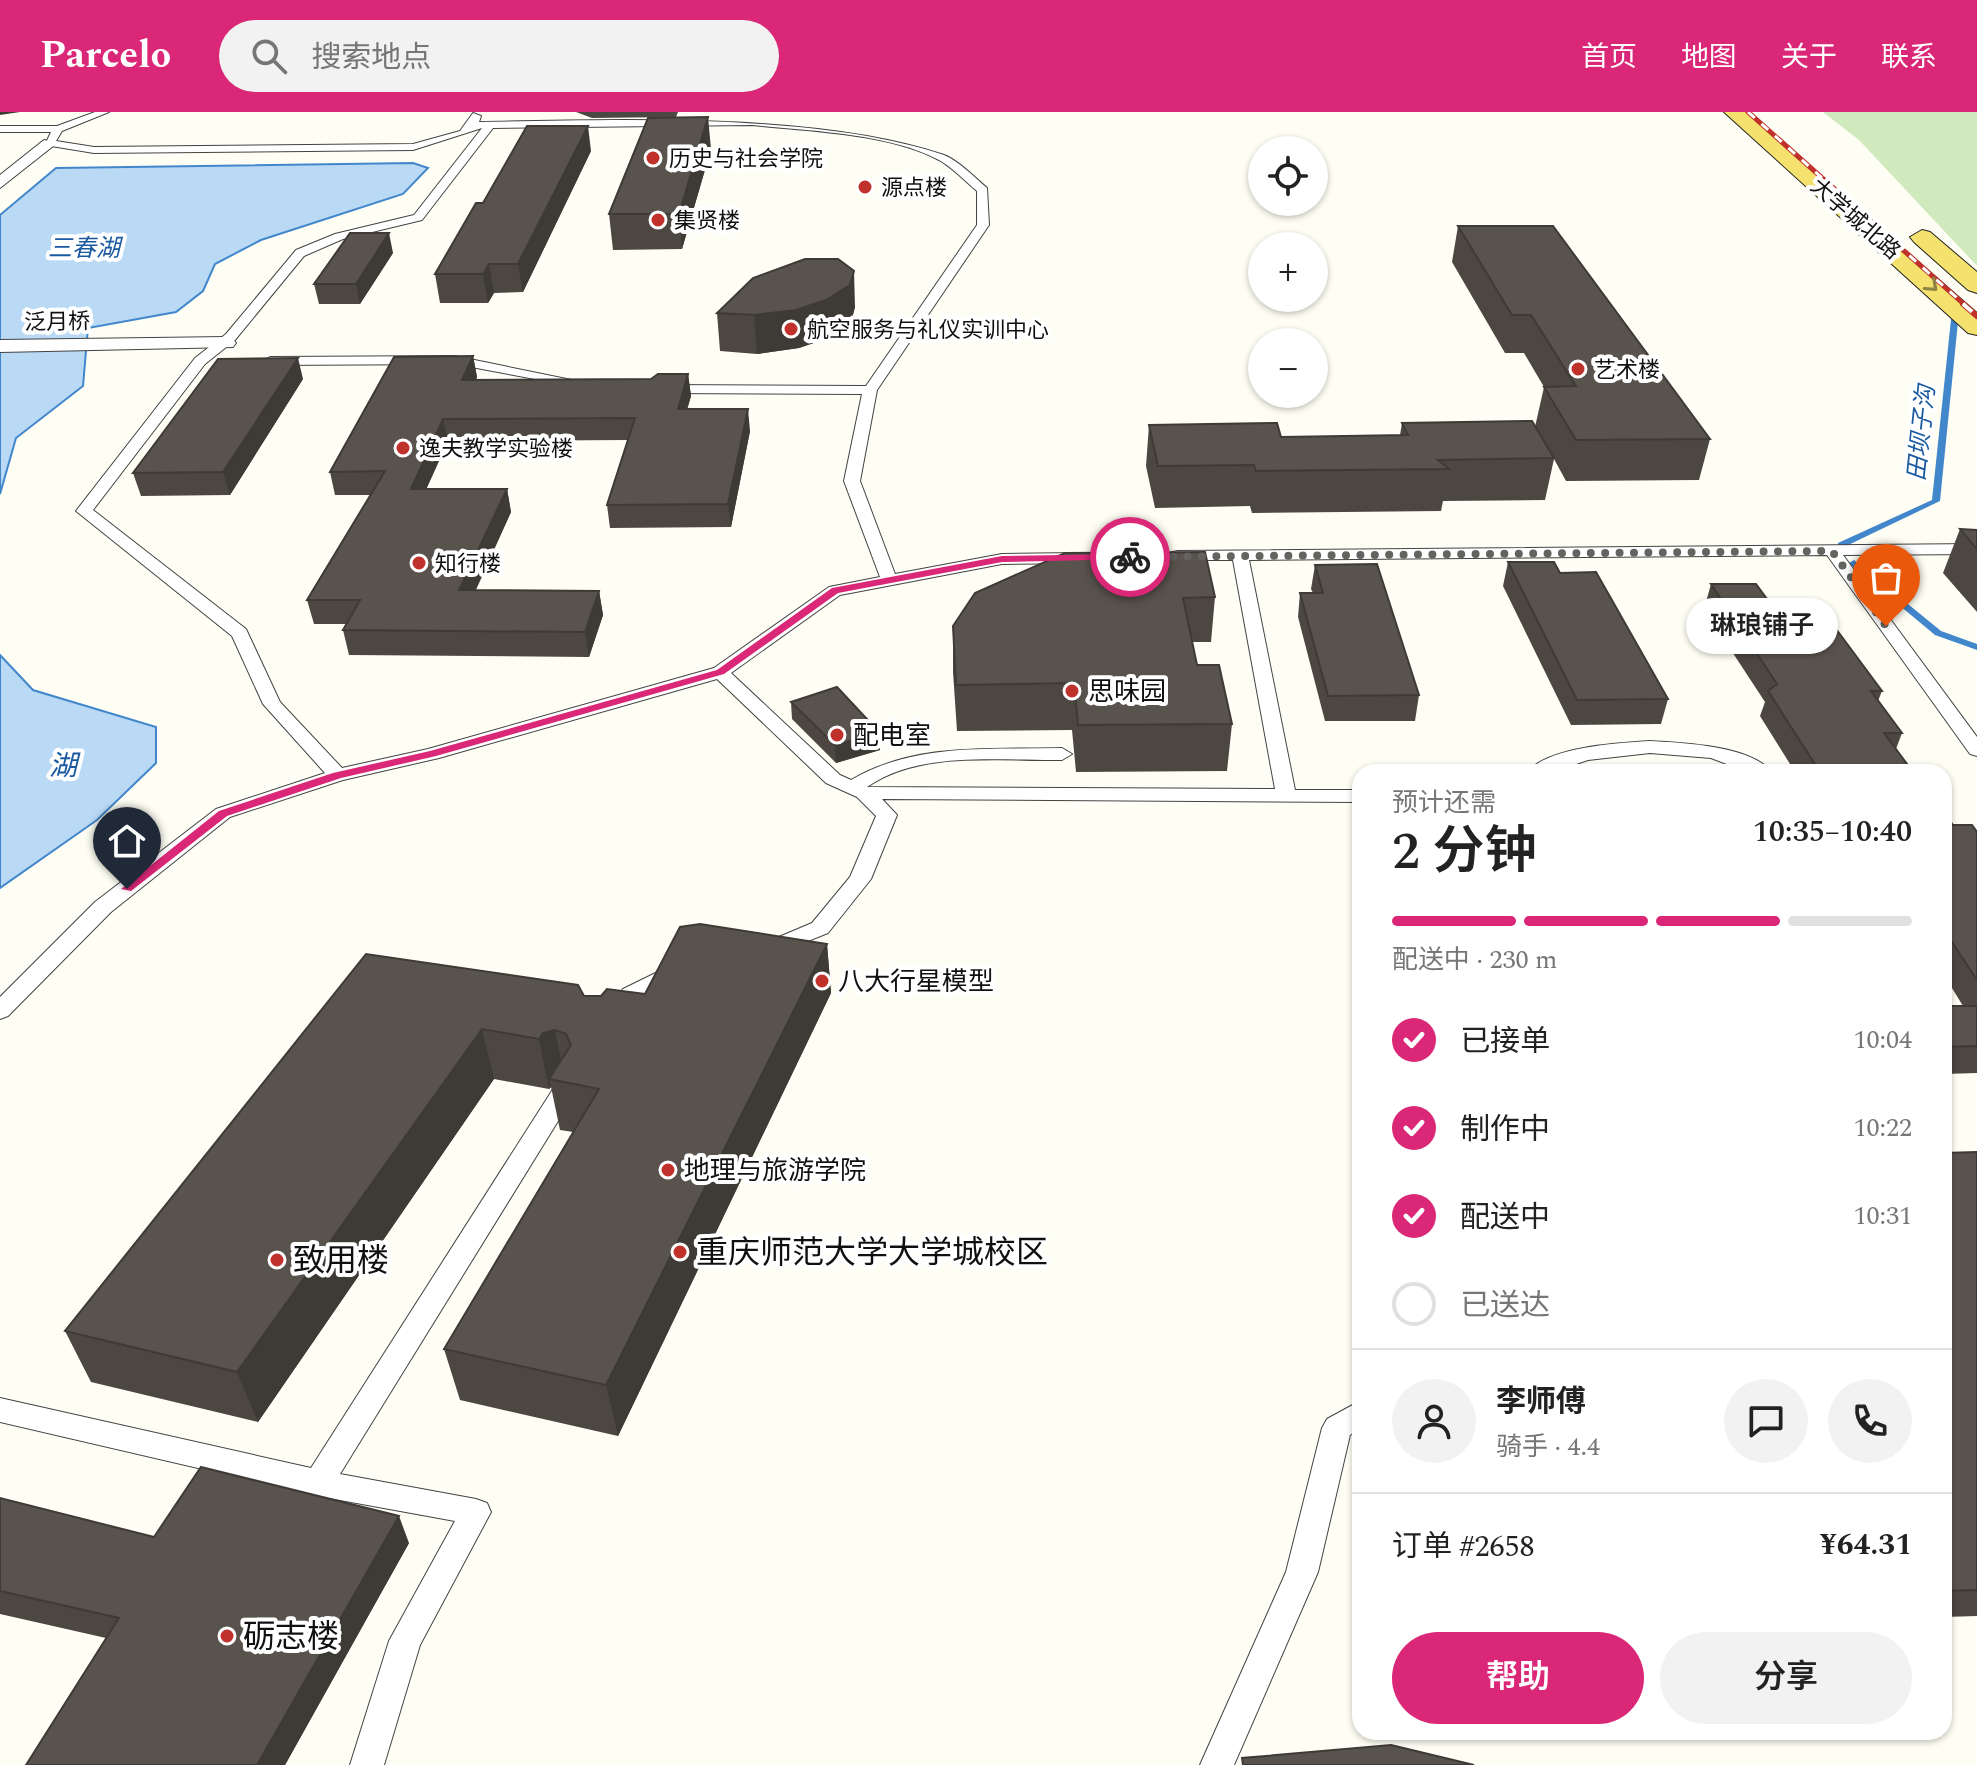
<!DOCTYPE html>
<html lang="zh">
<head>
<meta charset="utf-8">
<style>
	:root { --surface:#fff; --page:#f2f2f2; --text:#222; --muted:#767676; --line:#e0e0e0; --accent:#db2777 }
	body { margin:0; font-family:Spectral,"Noto Sans SC",serif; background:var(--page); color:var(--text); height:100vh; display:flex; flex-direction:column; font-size:30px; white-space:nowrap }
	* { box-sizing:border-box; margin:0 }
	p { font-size:26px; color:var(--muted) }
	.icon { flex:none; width:44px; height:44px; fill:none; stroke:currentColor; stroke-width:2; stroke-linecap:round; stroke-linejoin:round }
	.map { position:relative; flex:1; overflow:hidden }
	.side { position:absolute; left:1352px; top:652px; width:600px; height:976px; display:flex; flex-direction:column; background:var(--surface); border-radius:24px; box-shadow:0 2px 6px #0004 }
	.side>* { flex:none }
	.fabs { position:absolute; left:1248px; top:24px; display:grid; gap:16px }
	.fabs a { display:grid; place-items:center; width:80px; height:80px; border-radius:50%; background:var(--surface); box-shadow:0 2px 6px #0004; font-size:40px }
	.pin { position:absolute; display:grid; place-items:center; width:68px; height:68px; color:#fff; margin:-82px -34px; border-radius:50% 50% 50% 0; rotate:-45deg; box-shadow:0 0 8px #0007 }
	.pin .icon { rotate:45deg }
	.courier { position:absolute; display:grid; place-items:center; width:80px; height:80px; margin:-40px; border:6px solid #db2777; border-radius:50%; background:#fff; color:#222; box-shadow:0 2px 10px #0007 }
	.bubble { position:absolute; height:56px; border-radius:28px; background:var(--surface); box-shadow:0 2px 6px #0004; font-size:26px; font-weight:600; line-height:56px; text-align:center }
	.summary em { font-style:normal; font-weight:600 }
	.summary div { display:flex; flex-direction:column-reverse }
	.summary { display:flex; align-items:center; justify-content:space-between; height:136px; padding:0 40px }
	h1 { font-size:52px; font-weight:600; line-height:60px }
	.bar { display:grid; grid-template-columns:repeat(4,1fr); gap:12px 8px; align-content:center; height:96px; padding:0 40px }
	.bar i { height:10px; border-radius:6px; background:var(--line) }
	.bar .on { background:var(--accent) }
	.bar p { grid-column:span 4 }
	.line { display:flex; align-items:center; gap:20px; padding:0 40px; border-top:2px solid var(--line) }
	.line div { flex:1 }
	.round { display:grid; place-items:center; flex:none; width:84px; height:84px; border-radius:42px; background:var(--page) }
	ol { padding:0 40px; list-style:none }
	li { display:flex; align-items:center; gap:24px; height:88px }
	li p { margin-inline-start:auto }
	li .icon { padding:8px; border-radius:50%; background:var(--accent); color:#fff; stroke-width:4 }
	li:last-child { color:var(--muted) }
	li i { width:44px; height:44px; border:4px solid var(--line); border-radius:50% }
	.cta { display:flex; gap:16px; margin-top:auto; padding:16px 40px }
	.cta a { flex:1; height:92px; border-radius:48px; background:var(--accent); color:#fff; font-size:32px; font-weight:600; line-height:92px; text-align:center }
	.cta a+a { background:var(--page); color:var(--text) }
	header { display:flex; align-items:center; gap:48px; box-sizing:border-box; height:112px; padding:0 40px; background:var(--accent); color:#fff }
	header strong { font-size:38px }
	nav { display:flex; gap:44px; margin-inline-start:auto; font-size:28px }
	.search { width:560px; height:72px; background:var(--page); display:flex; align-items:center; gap:20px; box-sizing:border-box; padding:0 28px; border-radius:44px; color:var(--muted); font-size:30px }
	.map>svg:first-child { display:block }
	.green { fill:#d0e9bd }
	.water { fill:#b9d9f5; stroke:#4287cb; stroke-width:2 }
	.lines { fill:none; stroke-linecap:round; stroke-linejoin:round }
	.stream { fill:#4287cb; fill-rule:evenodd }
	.service-casing { stroke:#434343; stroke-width:2 }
	.pedestrian-casing { stroke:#434343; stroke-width:2 }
	.primary-casing { stroke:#212121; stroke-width:2 }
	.service { fill:#fff; fill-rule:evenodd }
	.pedestrian { fill:#fff; fill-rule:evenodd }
	.primary { fill:#f5e16e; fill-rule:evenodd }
	.rail-far1-casing { stroke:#bf312a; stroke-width:5 }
	.rail-casing { stroke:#bf312a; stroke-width:6 }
	.rail-far1 { stroke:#fff; stroke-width:3; stroke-dasharray:9; stroke-linecap:butt }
	.rail { stroke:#fff; stroke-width:4; stroke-dasharray:12; stroke-linecap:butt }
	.wall { fill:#4d4742 }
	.shaded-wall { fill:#3e3a36 }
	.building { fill:#59534d; stroke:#3e3a36; stroke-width:2 }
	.oneway { stroke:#8e8344 }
	.route { fill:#db2777 }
	.done { stroke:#646360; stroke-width:8; stroke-dasharray:0 14.4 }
	.poi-dot { fill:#bf312a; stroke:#fff; stroke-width:3 }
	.labels { text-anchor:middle; stroke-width:8; stroke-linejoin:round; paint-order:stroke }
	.far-poi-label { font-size:22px; fill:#101010; stroke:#fff; text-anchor:start }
	.far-street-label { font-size:22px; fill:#101010; stroke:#fff }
	.far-water-label { font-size:24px; font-style:italic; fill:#1b5aa1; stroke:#fff }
	.poi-label { font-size:26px; fill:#101010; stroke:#fff; text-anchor:start }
	.water-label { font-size:28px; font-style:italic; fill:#1b5aa1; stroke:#fff }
	.near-poi-label { font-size:32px; fill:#101010; stroke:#fff; text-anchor:start }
</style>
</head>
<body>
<header>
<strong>Parcelo</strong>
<div class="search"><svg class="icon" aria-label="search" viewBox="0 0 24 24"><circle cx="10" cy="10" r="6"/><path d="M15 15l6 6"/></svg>搜索地点</div>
<nav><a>首页</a><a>地图</a><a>关于</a><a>联系</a></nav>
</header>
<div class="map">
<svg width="1977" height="1653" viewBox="0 0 1977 1653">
	<rect width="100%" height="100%" fill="#fffef4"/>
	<path class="green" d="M1823,0h154v154l-118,-126z"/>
	<path class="water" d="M413,51l15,5 -25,26 -142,46 -46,24 -12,27 -27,21 -88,16 -5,58 -67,52 -16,56v-279l56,-47z
		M0,543l33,35 123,37v36l-59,57 -97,68z"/>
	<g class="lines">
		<path class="stream" d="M1952,198l7,2 -19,189 -96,46h-6v-4l94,-43z
			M1854,448l87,71 36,13v6l-42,-15 -84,-70 -2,-2z"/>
		<g class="service-casing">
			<path id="service" d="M95,0h14l-47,19 -6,10 38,6 319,-3 47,-13 13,-18 8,3 -2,6c139,-2 337,-10 465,33 15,6 30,22 43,33l2,37 -112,165 -17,91 35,93 107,-20 78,-1 8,5 -8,5 -78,1 -162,31 -109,78 109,102 11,5c65,-38 138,-30 211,-32l10,6 -10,6c-63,1 -142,-10 -195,27l408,2 -42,-229h-61v-8l6,-1 799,-7v10l-134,1 134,182v19l-7,-2 -143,-199 -578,5 46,230h65v12l-478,-3 15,16 -26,64 -43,54 -60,24 -8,-2 -3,-5 3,-5 52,-22 38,-46 26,-61 -19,-19 -31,-14 -109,-104 -278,79 -96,22 -113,37 -119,95 -103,104 -8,3v-22l95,-95 121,-93 109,-36 -62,-69 -31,-68 -156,-125 119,-153 31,-24 70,-84 39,-16 79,-19 68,-87 -69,22 -319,3 -49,-8 6,-13h-51v-6h57zM752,13c57,6 136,8 187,35 14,8 26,21 38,31v34l-111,161 -207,-1 -7,4 7,4 203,1 -18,87 36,96 -51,10 -115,81 -286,81 -86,19 -62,-66 -34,-73 -153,-119 112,-146 30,-24 69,-84 39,-17 79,-19 71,-92z
				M455,244l141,29 -7,4 -134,-25 -185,1 -7,-4 7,-4z
				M1650,629c33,2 99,4 122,31h-25l-36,-14 -61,-5 -62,7 -35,12h-26c22,-25 90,-29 123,-31z
				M676,851l8,2 3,5 -3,5 -45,24 -15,23h-16l-4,-6 19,-27z
				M564,971l9,3 3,6 -236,382 136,25 11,4 4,9 -71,133 -36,120h-34l39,-124 66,-120 -137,-25 -318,-74v-24l311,70 244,-382z
				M1360,1289v27l-10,7 -32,137 -84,193h-34l86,-193 36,-144 5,-9z"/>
		</g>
		<g class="pedestrian-casing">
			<path id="pedestrian" d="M44,28l13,3 -57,45v-13z
				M226,225l7,2 3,4 -3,4 -233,5v-12z"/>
		</g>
		<g class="primary-casing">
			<path id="primary" d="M1724,0h22l231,201v22l-9,-2z
				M1922,118l8,2 47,40v21l-9,-3 -54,-48 -4,-5z"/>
		</g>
		<use href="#service" class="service"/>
		<use href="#pedestrian" class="pedestrian"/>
		<use href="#primary" class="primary"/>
		<g class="rail-far1-casing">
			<path id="rail-far1" d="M1748,0l218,194"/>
		</g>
		<g class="rail-casing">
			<path id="rail" d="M1963,192l14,12"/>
		</g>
		<use href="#rail-far1" class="rail-far1"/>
		<use href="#rail" class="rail"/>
	</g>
	<path class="wall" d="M576,0h102l-2,5 -84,1z
		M711,37l-29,100 -69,1 -4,-36z
		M591,39l-68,141 -29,1 -6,10h-48l-5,-29 48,-71z
		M1458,114l252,213 -11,41 -133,1 -12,-22 -9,41 -102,1 -2,10 -189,2 -2,-7 -95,2 -9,-42 3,-41 132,12 119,-2 2,-12 133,4 9,-40 -20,-34h-19l-53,-91z
		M393,141l-33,51h-41l-5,-20z
		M855,195l-4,15 -23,16 -29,10 -42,6 -37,-3 -3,-38z
		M473,244l4,21 -1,3 175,-1 37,-5 3,22 -4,13 63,22 -19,96 -121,1 -3,-23 21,-65 -180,1 -22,48h81l4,23 -35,78 123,1 4,24 -14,42 -240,-2 -6,-25 3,-6h-32l-7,-24 64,-105h-36l-5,-23z
		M303,267l-73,116 -89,1 -8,-23z
		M1960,417l17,1v82l-34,-39z
		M1508,450l52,11 108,126 -7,25 -90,1 -68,-139z
		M1315,453l104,130 -4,26h-90l-27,-104 2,-24h13l-2,-4z
		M1711,472l59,19 112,88 -4,10 24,32 -6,16 17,23h-118l-35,-56 5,-14 -61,-93z
		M975,481l240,4 -4,45h-19l5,23 35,59 -5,47 -151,1 -4,-42 -115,1 -4,-59v-46z
		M791,590l89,31v17l-44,13 -44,-44z
		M1944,701l9,12 24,7v241l-33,1v-68h19l-19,-31z
		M827,832l4,49 -213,443 -158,-36 -16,-51 129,-217 -13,-2 -9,-43 -2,2 -55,-10 -236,343 -167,-40 -26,-51 301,-377 218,42 61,-2z
		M1977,1040v464l-33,1v-464z
		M0,1386l154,39 255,6 -124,222h-259l80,-127 -106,-24z"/>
	<path class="shaded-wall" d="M0,0h20l-20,3z
		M708,5l3,32 -29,100 -3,-35z
		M588,14l3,25 -68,141 -5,-28z
		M389,121l4,20 -33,51 -4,-20z
		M489,152l5,29 -6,10 -5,-29z
		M854,159l1,36 -4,15 -23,16 -29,10 -42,6 -3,-39z
		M473,244l4,21 -11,24 -4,-21z
		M298,246l5,21 -73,116 -7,-23z
		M688,262l3,22 -10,35 -3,-22z
		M748,297l2,22 -19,96 -3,-23z
		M443,307l5,22 -32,71 -5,-23z
		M507,377l4,23 -47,102 -5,-24z
		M599,479l4,24 -14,42 -4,-25z
		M880,621v17l-44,13 -1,-18z
		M827,832l4,49 -213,443 -12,-51z
		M482,917l12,50 -236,343 -21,-50z
		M555,918l10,50 -16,-1 2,8 -2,2 -10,-50 4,-6z
		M399,1404l10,27 -124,222h-28z"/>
	<path class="building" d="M708,5l-29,97h-70l39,-96z
		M527,14h61l-70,138h-29l-6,10h-48l41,-71h7z
		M1458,114h95l157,213 -134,1 -32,-53 32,-1 -45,-71h-19z
		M350,121h39l-33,51h-42z
		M805,147h33l16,12 -4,14 -24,15 -30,10 -42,5 -37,-2 36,-35z
		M473,244l-11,24 189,-1 7,-5h30l-10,35h70l-20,95 -121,1 28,-87 -192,1 -32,70h96l-48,101 140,1 -14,41 -242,-2 17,-30h-53l78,-129 -55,1 64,-115z
		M298,246l-75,114 -90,1 85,-114z
		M1532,309l22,37 -116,2 11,9 -193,2 -2,-6 -96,1 -9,-41 128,-2 4,14 127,-2 -6,-12z
		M1960,417l17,1v19z
		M1205,440l10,45 -32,1 14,67h22l13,59 -154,1 -4,-42 -118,2 -3,-59 22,-33 90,-40z
		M1508,450h46l6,11 36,-1 72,127 -91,1z
		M1377,452l42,131 -91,1 -28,-103h23l-8,-28z
		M1711,472h45l14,19 46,-1 66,89h-11l31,42h-18l29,39h-93l-52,-81 9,-7z
		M837,575l43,46 -45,12 -44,-43z
		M1944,701l9,12h19l5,7v148l-33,-50z
		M700,812l127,20 -221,441 -162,-36 155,-260 -50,-10 22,-34 -5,-11 -11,-4 -12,3 -4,6 -57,-10 -245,343 -172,-41 301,-377 212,31 6,11h17l6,-7 38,5 35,-67z
		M1944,894h33v40l-33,1z
		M1977,1040v438l-33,1v-438z
		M201,1355l198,49 -142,249h-231l93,-147 -119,-27v-93l154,39z
		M1391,1633l83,20h-231l-1,-7z"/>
	<defs><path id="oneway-chevron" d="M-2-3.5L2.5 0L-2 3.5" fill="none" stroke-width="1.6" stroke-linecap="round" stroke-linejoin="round" transform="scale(2)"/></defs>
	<use class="oneway" href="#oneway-chevron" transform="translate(1932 174) rotate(42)"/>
	<path class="route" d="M1130,442l3,5 -131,3 -164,31 -114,81 -288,82 -95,22 -114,38 -96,75 -10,-2 98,-78 114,-38 97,-22 287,-81 115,-82 170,-32z"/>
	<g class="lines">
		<path class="done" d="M1130,445l702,-6 54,75"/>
	</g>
	<g class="poi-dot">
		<circle cx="653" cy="46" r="8"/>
		<circle cx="865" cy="75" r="8"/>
		<circle cx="658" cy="108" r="8"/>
		<circle cx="791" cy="217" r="8"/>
		<circle cx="1578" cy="257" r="8"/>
		<circle cx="403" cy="336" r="8"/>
		<circle cx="419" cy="451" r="8"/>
		<circle cx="1072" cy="579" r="8"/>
		<circle cx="837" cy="623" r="8"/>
		<circle cx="822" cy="869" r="8"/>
		<circle cx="668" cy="1058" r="8"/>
		<circle cx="680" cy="1140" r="8"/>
		<circle cx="277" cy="1148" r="8"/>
		<circle cx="227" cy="1524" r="8"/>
	</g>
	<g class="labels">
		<g class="far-poi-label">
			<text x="669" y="54">历史与社会学院</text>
			<text x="881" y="83">源点楼</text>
			<text x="674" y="116">集贤楼</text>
			<text x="807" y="225">航空服务与礼仪实训中心</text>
			<text x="1594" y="265">艺术楼</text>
			<text x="419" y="344">逸夫教学实验楼</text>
			<text x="435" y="459">知行楼</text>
		</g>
		<g class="far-street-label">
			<text transform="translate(1856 106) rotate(41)" y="8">大学城北路</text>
			<text transform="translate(57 209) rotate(-1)" y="8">泛月桥</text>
		</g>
		<g class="far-water-label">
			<text x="84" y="144">三春湖</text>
			<text transform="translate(1921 321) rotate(-84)" y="8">田坝子沟</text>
		</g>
		<g class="poi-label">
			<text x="1088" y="588">思味园</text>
			<text x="853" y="632">配电室</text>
			<text x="838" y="878">八大行星模型</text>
			<text x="684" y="1067">地理与旅游学院</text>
		</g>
		<g class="water-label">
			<text x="63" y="663">湖</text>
		</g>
		<g class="near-poi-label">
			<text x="696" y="1151">重庆师范大学大学城校区</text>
			<text x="293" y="1159">致用楼</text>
			<text x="243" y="1535">砺志楼</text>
		</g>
	</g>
</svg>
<div class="fabs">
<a><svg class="icon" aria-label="locate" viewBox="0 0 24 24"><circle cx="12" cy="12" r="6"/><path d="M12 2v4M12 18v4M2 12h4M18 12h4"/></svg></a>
<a>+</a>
<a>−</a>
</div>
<div class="pin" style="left:1886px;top:514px;background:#ea580c"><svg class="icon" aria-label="bag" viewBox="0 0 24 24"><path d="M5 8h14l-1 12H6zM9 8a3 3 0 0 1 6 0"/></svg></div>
<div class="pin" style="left:127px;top:777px;background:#1f2937"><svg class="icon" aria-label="home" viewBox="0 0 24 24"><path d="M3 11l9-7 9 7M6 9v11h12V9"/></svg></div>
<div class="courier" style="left:1130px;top:445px"><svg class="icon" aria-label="bike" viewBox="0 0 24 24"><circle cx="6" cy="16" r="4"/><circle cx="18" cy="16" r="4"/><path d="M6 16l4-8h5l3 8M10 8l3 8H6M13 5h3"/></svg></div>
<div class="bubble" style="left:1686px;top:486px;width:152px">琳琅铺子</div>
<section class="side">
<div class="summary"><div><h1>2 分钟</h1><p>预计还需</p></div><em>10:35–10:40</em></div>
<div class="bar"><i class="on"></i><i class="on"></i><i class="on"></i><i></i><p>配送中 · 230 m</p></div>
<ol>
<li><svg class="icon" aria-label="check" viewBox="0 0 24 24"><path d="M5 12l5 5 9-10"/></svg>已接单<p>10:04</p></li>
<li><svg class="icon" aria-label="check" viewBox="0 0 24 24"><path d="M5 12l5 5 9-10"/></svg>制作中<p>10:22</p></li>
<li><svg class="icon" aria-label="check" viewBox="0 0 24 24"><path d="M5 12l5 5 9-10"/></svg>配送中<p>10:31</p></li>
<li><i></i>已送达</li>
</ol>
<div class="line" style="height:144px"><a class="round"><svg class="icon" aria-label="person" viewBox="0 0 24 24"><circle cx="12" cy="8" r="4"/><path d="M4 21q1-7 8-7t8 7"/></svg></a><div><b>李师傅</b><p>骑手 · 4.4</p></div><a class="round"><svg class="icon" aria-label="chat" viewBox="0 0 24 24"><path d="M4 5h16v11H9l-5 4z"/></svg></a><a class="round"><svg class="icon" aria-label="phone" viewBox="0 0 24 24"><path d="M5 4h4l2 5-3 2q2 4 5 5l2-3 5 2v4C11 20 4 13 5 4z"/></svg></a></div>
<div class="line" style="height:104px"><div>订单 #2658</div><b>¥64.31</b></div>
<div class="cta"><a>帮助</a><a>分享</a></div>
</section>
</div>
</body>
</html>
